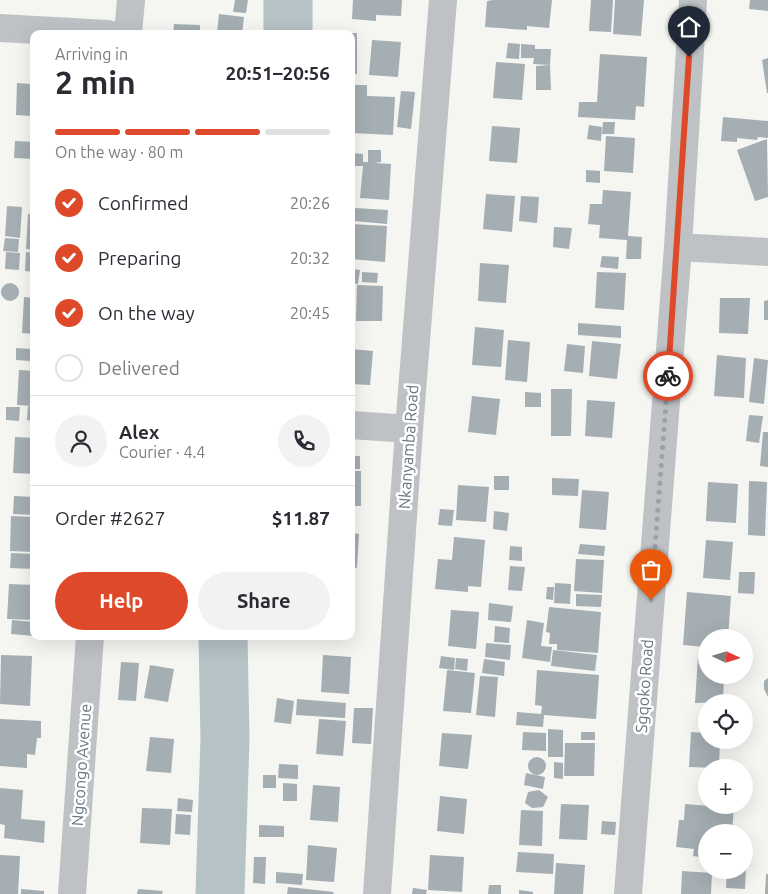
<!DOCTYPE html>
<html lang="en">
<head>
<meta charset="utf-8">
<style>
	:root { --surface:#fff; --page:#f2f2f3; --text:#2b2b33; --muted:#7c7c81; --line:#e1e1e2; --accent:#de4a29 }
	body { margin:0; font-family:Ubuntu,sans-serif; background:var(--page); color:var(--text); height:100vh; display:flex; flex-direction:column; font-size:19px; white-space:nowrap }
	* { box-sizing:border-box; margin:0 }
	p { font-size:16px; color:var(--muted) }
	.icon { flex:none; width:28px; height:28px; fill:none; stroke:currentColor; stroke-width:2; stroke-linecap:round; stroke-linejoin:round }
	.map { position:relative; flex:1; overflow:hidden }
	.drawer { position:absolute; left:30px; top:30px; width:325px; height:610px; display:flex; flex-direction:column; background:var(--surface); border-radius:10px; box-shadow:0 5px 20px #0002 }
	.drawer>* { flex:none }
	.needle { width:32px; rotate:94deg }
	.controls { position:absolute; left:698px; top:629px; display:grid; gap:10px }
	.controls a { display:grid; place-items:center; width:55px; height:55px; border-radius:50%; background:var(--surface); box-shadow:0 5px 20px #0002; font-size:25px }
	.pin { position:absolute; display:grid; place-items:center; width:42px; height:42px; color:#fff; margin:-51px -21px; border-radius:50% 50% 50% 0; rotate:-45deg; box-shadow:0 0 5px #0007 }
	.pin .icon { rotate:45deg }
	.courier { position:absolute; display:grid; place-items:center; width:50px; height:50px; margin:-25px; border:4px solid #de4a29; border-radius:50%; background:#fff; color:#222; box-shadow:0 1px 6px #0007 }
	.headline em { font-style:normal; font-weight:600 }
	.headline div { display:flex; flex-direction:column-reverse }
	.headline { display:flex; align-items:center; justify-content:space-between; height:85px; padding:0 25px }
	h1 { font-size:32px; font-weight:600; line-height:38px }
	.bar { display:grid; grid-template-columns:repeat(4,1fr); gap:8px 5px; align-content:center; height:60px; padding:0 25px }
	.bar i { height:6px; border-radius:4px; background:var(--line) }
	.bar .current { background:var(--accent) }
	.bar p { grid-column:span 4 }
	.line { display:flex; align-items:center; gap:12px; padding:0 25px; border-top:1px solid var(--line) }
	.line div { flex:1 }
	.round { display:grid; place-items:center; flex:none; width:52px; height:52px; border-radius:26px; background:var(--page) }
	ol { padding:0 25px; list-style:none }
	li { display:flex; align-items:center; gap:15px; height:55px }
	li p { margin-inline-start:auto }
	li .icon { padding:5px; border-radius:50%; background:var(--accent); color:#fff; stroke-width:4 }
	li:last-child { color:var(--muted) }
	li i { width:28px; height:28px; border:2px solid var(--line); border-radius:50% }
	.button { display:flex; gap:10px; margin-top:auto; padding:10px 25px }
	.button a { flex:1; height:58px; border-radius:30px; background:var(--accent); color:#fff; font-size:20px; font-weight:600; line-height:58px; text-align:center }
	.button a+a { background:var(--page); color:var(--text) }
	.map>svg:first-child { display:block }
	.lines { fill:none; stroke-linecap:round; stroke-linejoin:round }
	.river { stroke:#b5c2c6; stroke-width:49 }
	.building { fill:#a5aeb3 }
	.street { stroke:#bec2c5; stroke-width:28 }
	.done { stroke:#97a3a9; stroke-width:5; stroke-dasharray:0 9 }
	.route { stroke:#de4a29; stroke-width:6 }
	.labels { text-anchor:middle; stroke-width:5; stroke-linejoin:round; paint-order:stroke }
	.street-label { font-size:16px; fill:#657782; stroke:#fff }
</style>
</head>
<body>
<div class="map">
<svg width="768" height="894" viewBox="0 0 768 894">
	<rect width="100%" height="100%" fill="#f5f5f2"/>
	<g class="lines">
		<path class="river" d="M288,34v-34
			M220,894l5,-156 -2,-102"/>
	</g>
	<path class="building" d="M235,0h13l-2,13 -13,-1z
		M353,0h49l-1,16 -25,-1v6l-24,-2z
		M493,0h59l-3,28 -22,-2v4l-42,-3 2,-26z
		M591,0h22l-2,32 -22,-1z
		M615,0h29l-3,36 -28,-2z
		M750,0h18v11l-19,-2z
		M219,14l25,3 -2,17 -25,-1z
		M174,24l26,1v9h-27z
		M351,33h6v41h-6z
		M372,40l29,2 -3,35 -29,-2z
		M508,43l12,1 -1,15 -13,-1z
		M521,44l14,1v4h16l-1,16 -17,-1 1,-6h-13z
		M600,54l47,3 -3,50 -8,-1 -1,14 -57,-3 1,-15h18z
		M768,58v35h-1l-5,-33z
		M496,62l29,2 -3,36 -29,-2z
		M550,65l1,25h-15v-24z
		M17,83l14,1 -1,32 -14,-1z
		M351,85h16v11l28,1 -2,38 -42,-2z
		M401,91l14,1 -4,37 -14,-2z
		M723,117l45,4v17l-10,-1 -1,3 -20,-2v4l-16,-1z
		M603,122h12l-1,12h-12z
		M589,125l13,2 -1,14 -14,-2z
		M492,126l28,2 -3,35 -28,-2z
		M606,136l29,2 -2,35 -29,-2z
		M767,139l1,58 -13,4 -18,-51z
		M15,141l19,1v17l-20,-1z
		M368,150h13v12l-6,1 16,1 -2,36 -29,-2 3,-32h-12v-13l12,1v8h5z
		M586,170l14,1v12l-14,-1z
		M603,190l28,2 -3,44 14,1 -1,22h-15l1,-19 -28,-2 1,-13 -12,-1 2,-20h12z
		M486,194l29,2 -3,36 -29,-3z
		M521,196l18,1 -2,26 -18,-2z
		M7,206l15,1 -2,31 -15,-2z
		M355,208l33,2 -1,14 -33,-3z
		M28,214h6v36l-8,-1z
		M351,224l36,2 -2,36 -34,-3z
		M554,227l18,1 -3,21 -16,-2z
		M5,238l14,1 -1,13 -15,-1z
		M6,252l14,1 -1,17 -14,-1z
		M26,252l8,1v19l-9,-1z
		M602,256l17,1 -1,12 -18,-2z
		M480,263l29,2 -3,38 -28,-2z
		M351,269l9,1 -2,14 -7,-1z
		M362,272l16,1 -1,10 -15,-1z
		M597,272l29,1 -2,37 -29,-2z
		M1 292a9 9 0 1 1 18 0a9 9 0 1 1-18 0Z
		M357,285l26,1 -1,35h-26z
		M24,297l10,1v36l-12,-1z
		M720,298h30l-2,36 -29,-1z
		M768,300v20h-4v-19z
		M578,323l43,3v12l-43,-3z
		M475,327l29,3 -3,37 -29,-2z
		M508,340l22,2 -3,40 -22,-2z
		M592,341l29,3 -4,35 -28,-3z
		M567,344l18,2 -2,27 -19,-2z
		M16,348l15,1 -1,12 -14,-1z
		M351,349l22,2 -3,34 -19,-1z
		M717,355l29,3 -2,40 -30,-2z
		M754,358l14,2 -4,44 -15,-2z
		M19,370l15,1v35l-17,-1z
		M551,389h21l-1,47h-20z
		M525,392l16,1v14h-16z
		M472,396l28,3 -4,36 -28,-3z
		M587,400l28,2 -3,36 -27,-2z
		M28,406l6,1v14l-7,-1z
		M6,407h14l-1,14 -13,-1z
		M749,415l14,1 -4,27 -13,-2z
		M763,432h5v35l-8,-1z
		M15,437l19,1v36l-21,-1z
		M351,456h9v13h-9z
		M351,471h10v35h-10z
		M494,476h15v14h-15z
		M552,478l27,1 -1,17 -26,-1z
		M749,481l18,1 -2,54 -17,-1z
		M708,482l30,2 -2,39 -30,-2z
		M458,485l31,2 -3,35 -30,-2z
		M582,490l27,2 -3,38 -27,-2z
		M14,496l20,1v18l-21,-1z
		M440,509l14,1 -2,16 -14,-1z
		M494,511l15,2 -2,18 -14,-2z
		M11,516l23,1v35l-24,-1z
		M351,533l8,1 -2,34 -6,-1z
		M454,537l31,3 -4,47 -13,-1v6l-33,-3 3,-30 14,1z
		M706,540l27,2 -3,38 -27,-2z
		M580,544l25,2 -1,10 -26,-2z
		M510,546l12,1v14l-13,-1z
		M11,553l23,1v15l-24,-1z
		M576,559l28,1 -2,33 -28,-2z
		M510,566l15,1 -3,24 -14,-1z
		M739,572h16l-1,22 -16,-1z
		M555,583l16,1 -1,20 -16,-1z
		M9,584l25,1v35l-27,-1z
		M547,587h7l-1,13 -7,-1z
		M687,592l44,4 -3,42h-22v9l-23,-2z
		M576,594l26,1 -1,12 -25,-1z
		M351,595l4,1 -2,29h-2z
		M489,603l24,3 -2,16 -23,-2z
		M549,607l52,5 -3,41 -41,-3v-6h-8l1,-11 -4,-1z
		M451,610l28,2 -3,37 -28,-3z
		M12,620l22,2v14l-23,-2z
		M527,620l17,3 -3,23 11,1 -2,15 -28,-4z
		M495,626l15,2 -1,15 -15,-1z
		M152,636h27v4z
		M486,643l25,2 -1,15 -25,-3z
		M553,650l44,5 -2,16 -44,-5z
		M1,655l31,1 -2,50 -30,-2z
		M323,655l28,2 -2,37 -28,-2z
		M698,655h8v20h18l-1,27 -28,1z
		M441,656l14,2 -1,12 -15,-2z
		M456,658l12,1 -1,12 -12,-2z
		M484,659l21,3 -1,14 -22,-3z
		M121,662l18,1 -3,38 -18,-1z
		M150,665l24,4 -6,33 -24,-4z
		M447,670l28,3 -4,40 -28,-2z
		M537,670l62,5 -3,44 -52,-4 -1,12 -27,-2 1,-13 24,2 1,-8 -7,-1z
		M480,676l18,1 -3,40 -19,-2z
		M768,678v19l-4,-8v-8z
		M277,698l17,3 -3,23 -17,-2z
		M297,699l49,4 -1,15 -49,-3z
		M354,708h19l-2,36 -19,-1z
		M0,719l41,2v17h-4l-2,17 -8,-1v14l-27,-2z
		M319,719l27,2 -3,35 -27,-2z
		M548,729l15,1v27h-15z
		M523,732l23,1v18l-24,-1z
		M581,732h14v8h-14z
		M691,732l15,1v7h14l-1,28 -30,-1z
		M442,733l30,2 -4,34 -29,-3z
		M150,737l24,2 -3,34 -25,-2z
		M565,743h30l-1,33h-30z
		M528 766a9 9 0 1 1 18 0a9 9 0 1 1-18 0Z
		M554,762l9,1v16l-9,-1z
		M279,764l19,1v14l-20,-1z
		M526,773l19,4 -2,12 -19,-4z
		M263,775h13v13h-13z
		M283,783l14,1v17h-14z
		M313,785l27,2 -2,35 -28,-2z
		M0,788l23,2 -2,29 24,2 -1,22 -40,-5 1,-13 -5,-1z
		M539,790l9,7 -5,10 -11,1 -7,-5 3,-11z
		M440,796l27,3 -3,35 -27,-3z
		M178,798l15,2 -1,12 -15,-1z
		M561,804l28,1 -2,35 -28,-1z
		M685,804l49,4 -2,24h-26v26l-13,-2 1,-7 -18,-2 3,-27h5z
		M142,808l30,1 -2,36 -30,-2z
		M521,810l22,1 -1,35 -23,-1z
		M176,814l15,1 -1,20 -15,-1z
		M602,821l14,1 -1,13 -14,-1z
		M259,825l25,1v11h-25z
		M308,845l29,3 -3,34 -28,-2z
		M518,852l36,2 -1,20 -37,-2z
		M0,855l20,1 -2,38h-18z
		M430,855l34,2 -2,35 -34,-2z
		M254,857h12l-1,27 -12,-1z
		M556,863l29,2 -2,29h-29z
		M744,867l2,1 -1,21 -19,-1 1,-18h17z
		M682,871l30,2 -1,21h-30z
		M276,872l27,2 -1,11 -26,-2z
		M766,874h2v20h-3z
		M489,885h12v9h-13z
		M288,887l46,5 -1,2h-46z
		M413,888l14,2 -1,4h-14z
		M21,889l23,2v3h-23z
		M138,889l25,2 -1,3h-25z
		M519,890l14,2v2h-14z"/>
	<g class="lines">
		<path class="street" d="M0,28l108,6
			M128,34l3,-34
			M678,247l90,5
			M351,425l58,4
			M72,894l18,-258
			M377,894l32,-465 34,-429
			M628,894l50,-647 15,-247"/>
	</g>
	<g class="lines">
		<path class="done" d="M651,600l17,-224"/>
		<path class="route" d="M668,376l21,-319"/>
	</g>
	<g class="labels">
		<g class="street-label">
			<text transform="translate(408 447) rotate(-86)" y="6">Nkanyamba Road</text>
			<text transform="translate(644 686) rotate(-86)" y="6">Sgqoko Road</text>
			<text transform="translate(81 765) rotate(-86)" y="6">Ngcongo Avenue</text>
		</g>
	</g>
</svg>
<div class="controls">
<a><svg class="needle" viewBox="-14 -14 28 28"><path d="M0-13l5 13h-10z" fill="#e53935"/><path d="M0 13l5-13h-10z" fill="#7c7c81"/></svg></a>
<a><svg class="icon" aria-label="locate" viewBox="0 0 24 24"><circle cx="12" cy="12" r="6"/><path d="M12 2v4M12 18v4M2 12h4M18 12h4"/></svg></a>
<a>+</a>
<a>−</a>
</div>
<div class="pin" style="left:651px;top:600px;background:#ea580c"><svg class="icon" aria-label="bag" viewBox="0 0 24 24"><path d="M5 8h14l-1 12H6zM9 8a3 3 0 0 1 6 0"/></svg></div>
<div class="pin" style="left:689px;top:57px;background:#1f2937"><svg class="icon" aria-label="home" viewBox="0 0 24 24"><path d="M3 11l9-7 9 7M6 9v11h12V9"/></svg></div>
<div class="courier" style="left:668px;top:376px"><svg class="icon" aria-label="bike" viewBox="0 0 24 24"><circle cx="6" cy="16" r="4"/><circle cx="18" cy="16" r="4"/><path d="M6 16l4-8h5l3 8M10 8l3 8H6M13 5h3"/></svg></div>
<section class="drawer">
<div class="headline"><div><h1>2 min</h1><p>Arriving in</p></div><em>20:51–20:56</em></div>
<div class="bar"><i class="current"></i><i class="current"></i><i class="current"></i><i></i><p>On the way · 80 m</p></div>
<ol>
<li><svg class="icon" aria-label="check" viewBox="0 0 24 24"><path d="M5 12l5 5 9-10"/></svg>Confirmed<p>20:26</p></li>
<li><svg class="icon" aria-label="check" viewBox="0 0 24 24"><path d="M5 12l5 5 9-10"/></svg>Preparing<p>20:32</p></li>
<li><svg class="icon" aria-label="check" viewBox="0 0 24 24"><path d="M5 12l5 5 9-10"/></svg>On the way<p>20:45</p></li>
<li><i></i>Delivered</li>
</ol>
<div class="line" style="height:90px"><a class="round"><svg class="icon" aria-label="person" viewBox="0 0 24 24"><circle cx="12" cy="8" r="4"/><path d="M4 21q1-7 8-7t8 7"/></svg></a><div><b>Alex</b><p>Courier · 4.4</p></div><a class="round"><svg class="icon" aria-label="phone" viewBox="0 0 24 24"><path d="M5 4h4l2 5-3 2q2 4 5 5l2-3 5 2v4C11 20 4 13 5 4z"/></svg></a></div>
<div class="line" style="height:65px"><div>Order #2627</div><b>$11.87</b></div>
<div class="button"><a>Help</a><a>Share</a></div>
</section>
</div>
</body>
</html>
